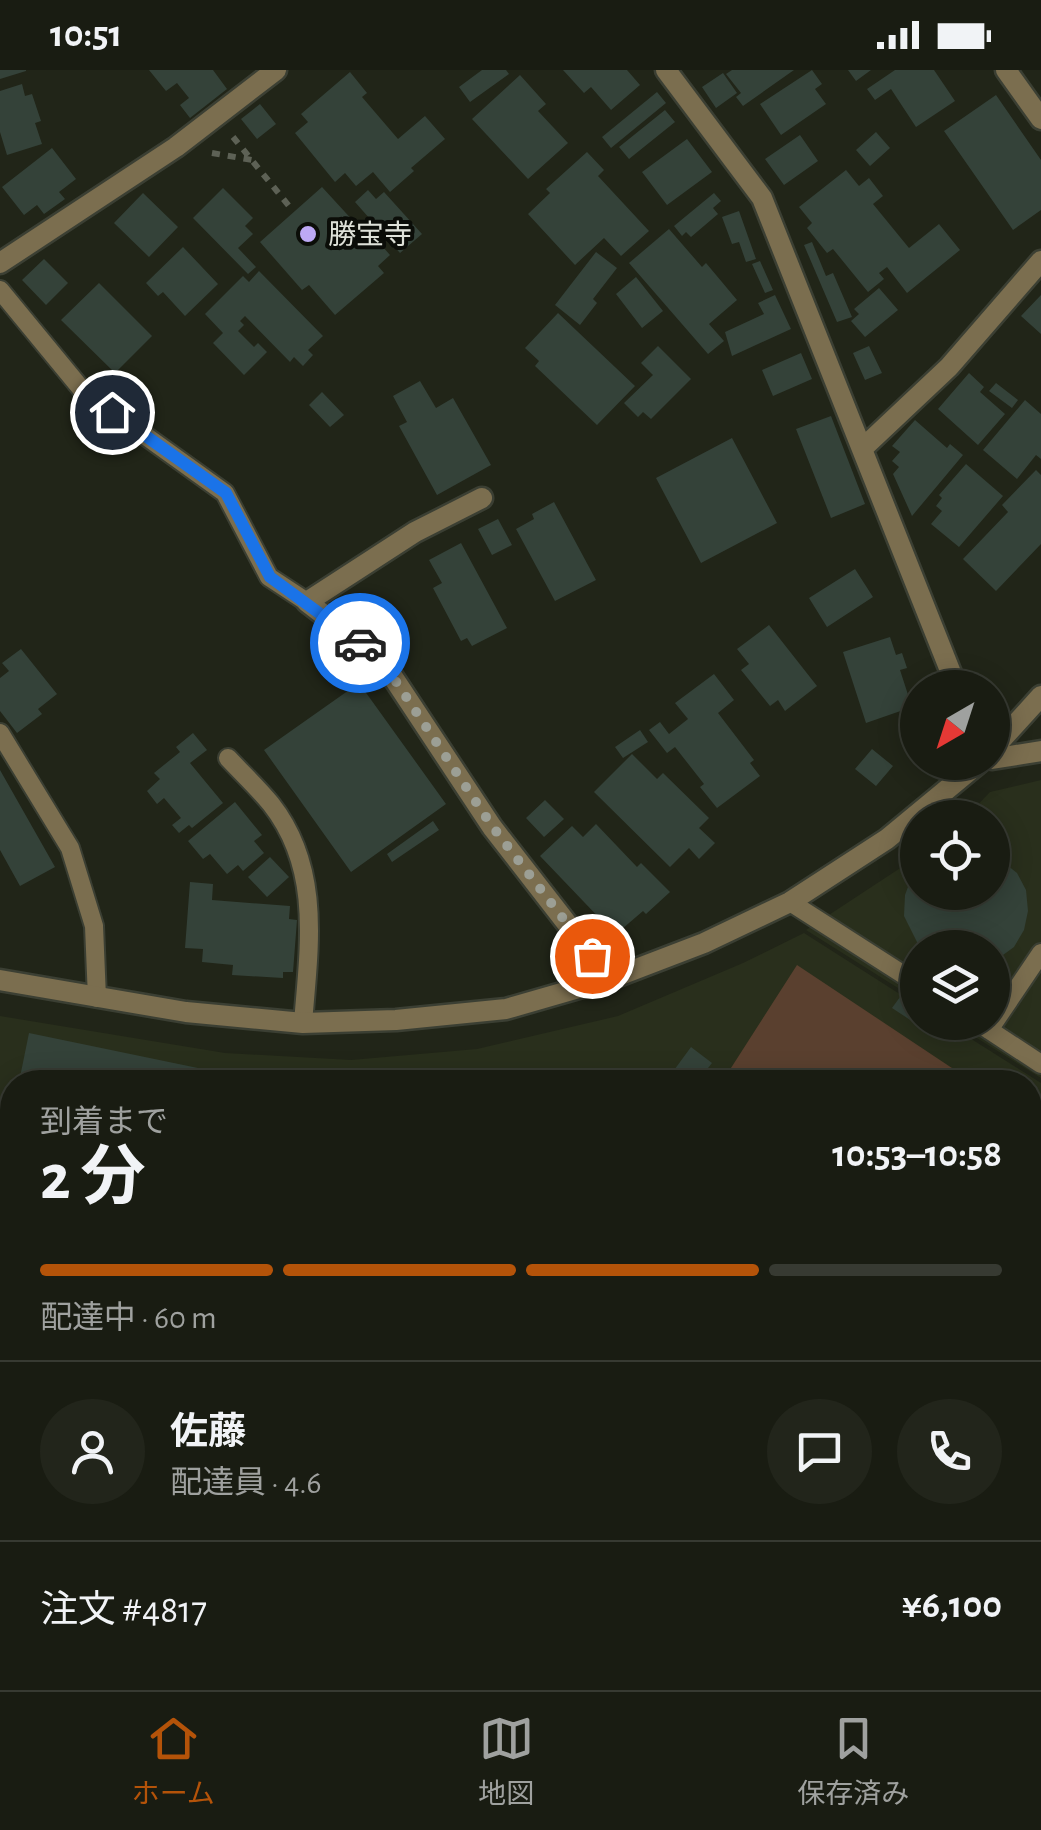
<!DOCTYPE html>
<html lang="ja">
<head>
<meta charset="utf-8">
<style>
	:root { --surface:#191c12; --page:#22251b; --text:#f1f3f6; --muted:#9fa19f; --line:#373a32; --accent:#b45309 }
	body { margin:0; font-family:"Alegreya Sans","Noto Sans JP",sans-serif; background:var(--page); color:var(--text); height:100vh; display:flex; flex-direction:column; font-size:38px; white-space:nowrap }
	* { box-sizing:border-box; margin:0 }
	p { font-size:32px; color:var(--muted) }
	.icon { flex:none; width:55px; height:55px; fill:none; stroke:currentColor; stroke-width:2; stroke-linecap:round; stroke-linejoin:round }
	.map { position:relative; flex:1; overflow:hidden }
	.side { position:absolute; left:0px; top:1000px; width:1042px; height:620px; display:flex; flex-direction:column; background:var(--surface); border-radius:40px 40px 0 0; box-shadow:0 5px 25px #0003,0 0 0 2px var(--line) }
	.side>* { flex:none }
	.needle { width:65px; rotate:219deg }
	.fabs { position:absolute; left:900px; top:600px; display:grid; gap:20px }
	.fabs a { display:grid; place-items:center; width:110px; height:110px; border-radius:50%; background:var(--surface); box-shadow:0 5px 25px #0003,0 0 0 2px var(--line); font-size:50px }
	.pin { position:absolute; display:grid; place-items:center; width:85px; height:85px; color:#fff; margin:-42px; border:5px solid #fff; border-radius:50%; box-shadow:0 2px 10px #0007 }
	.courier { position:absolute; display:grid; place-items:center; width:100px; height:100px; margin:-50px; border:8px solid #1a73e8; border-radius:50%; background:#fff; color:#222; box-shadow:0 2px 12px #0007 }
	.summary em { font-style:normal; font-weight:700 }
	.summary div { display:flex; flex-direction:column-reverse }
	.summary { display:flex; align-items:center; justify-content:space-between; height:170px; padding:0 40px }
	h1 { font-size:65px; font-weight:700; line-height:75px }
	.bar { display:grid; grid-template-columns:repeat(4,1fr); gap:15px 10px; align-content:center; height:120px; padding:0 40px }
	.bar i { height:12px; border-radius:8px; background:var(--line) }
	.bar .current { background:var(--accent) }
	.bar p { grid-column:span 4 }
	.line { display:flex; align-items:center; gap:25px; padding:0 40px; border-top:2px solid var(--line) }
	.line div { flex:1 }
	.round { display:grid; place-items:center; flex:none; width:105px; height:105px; border-radius:52px; background:var(--page) }
	.status { display:flex; justify-content:space-between; align-items:center; height:70px; padding:0 50px; background:var(--surface); direction:ltr }
	.status svg { height:28px; fill:currentColor }
	.tabs { display:flex; justify-content:space-around; align-items:center; height:140px; border-top:2px solid var(--line); background:var(--surface); font-size:28px; color:var(--muted) }
	.tabs a { display:grid; justify-items:center; gap:5px }
	.tabs .current { color:var(--accent) }
	.map>svg:first-child { display:block }
	.built { fill:#292f1c; fill-rule:evenodd }
	.green { fill:#5a402f }
	.building { fill:#344239 }
	.lines { fill:none; stroke-linecap:round; stroke-linejoin:round }
	.service-casing { stroke:#3b3f33; stroke-width:22 }
	.minor-casing { stroke:#3b3f33; stroke-width:25 }
	.tertiary-casing { stroke:#3b3f33; stroke-width:25 }
	.path { stroke:#5d6155; stroke-width:6; stroke-dasharray:8 8; stroke-linecap:butt }
	.service { stroke:#7b6e4f; stroke-width:18 }
	.minor { stroke:#7b6e4f; stroke-width:20 }
	.tertiary { stroke:#7b6e4f; stroke-width:20 }
	.done { stroke:#9c9f95; stroke-width:10; stroke-dasharray:0 18 }
	.route { stroke:#1a73e8; stroke-width:12 }
	.poi-dot { fill:#bda9f5; stroke:#0b0d08; stroke-width:4 }
	.labels { text-anchor:middle; stroke-width:8; stroke-linejoin:round; paint-order:stroke }
	.poi-label { font-size:28px; fill:#dee1d8; stroke:#0b0d08; text-anchor:start }
</style>
</head>
<body>
<div class="status"><b>10:51</b><svg viewBox="0 0 49 12"><path d="M0 12V9h3v3zM5 12V6h3v6zM10 12V3h3v9zM15 12V0h3v12zM26 1h20v11H26zM47 4h2v5h-2z"/></svg></div>
<div class="map">
<svg width="1041" height="1620" viewBox="0 0 1041 1620">
	<rect width="100%" height="100%" fill="#212518"/>
	<path class="built" d="M1041,710v298l-88,-55 39,-1v-74h-74l-1,52 -111,-70 111,-73 1,35h74v-74l-26,-1 24,-25z
		M804,863l113,72 1,17 28,1 95,60v607h-1041v-674l225,37 126,7 126,-11 141,-33 125,-53zM12,1012h1018v596h-1018z"/>
	<path class="green" d="M797,895l176,117h-251z
		M339,999l147,13h-157z
		M581,1000l19,12h-66z
		M1030,1051l11,7 -1,234 -10,-7z
		M1030,1304l11,7v199l-11,7z
		M747,1608h144l-20,12h-106z"/>
	<path class="building" d="M0,0h26v1l-26,8z
		M149,0h64l14,19 -37,29 -10,-13 9,-7 -12,-15 -11,8z
		M482,0h24l3,4 -39,28 -11,-15z
		M563,0h64l13,15 -29,25 -20,-23 -7,6z
		M732,0h62l-51,36 -7,-9 5,-4 -15,-19z
		M812,0l10,14 -7,5 11,15 -45,31 -21,-31z
		M848,0h23l-15,11z
		M895,0h39l21,31 -39,26 -25,-38 -16,11 -8,-11z
		M350,2l17,21 -5,4 36,42 27,-23 20,23 -34,29 3,3 -24,21 -17,-20 -17,14 -11,-13 -10,9 -40,-49 13,-11 -7,-8z
		M723,3l14,20 -21,15 -14,-21z
		M520,5l26,29 -8,7 30,32 -40,36 -56,-60z
		M22,14l3,12 7,-2 9,27 -6,2 7,21 -35,11 -7,-23v-41z
		M657,22l9,11 -55,45 -9,-11z
		M996,25l45,65v50l-28,20 -69,-99z
		M260,34l16,20 -19,15 -16,-20z
		M665,40l10,12 -46,37 -10,-12z
		M876,62l14,16 -20,18 -14,-16z
		M800,65l18,26 -34,24 -19,-26z
		M687,69l25,33 -45,33 -25,-33z
		M52,78l24,31 -17,13 6,7 -21,15 -7,-9 -13,10 -22,-28z
		M587,82l17,18 -6,6 51,55 -28,25 -17,-18 -29,27 -47,-51 22,-21 -4,-4z
		M846,100l13,16 10,-8 14,18 -10,8 36,44 30,-24 21,26 -53,43 -20,-26 -8,6 5,6 -16,13 -35,-43 -6,4 -20,-25 5,-5 -13,-16z
		M322,117l34,37 4,-3 30,34 -12,11 6,7 -49,42 -26,-30 -7,5 -42,-48z
		M223,118l30,30 -8,8 8,8 -15,14 18,19 -8,7 -55,-56z
		M368,120l8,9 8,-7 38,42 -22,19 -45,-51z
		M143,123l35,34 -29,30 -35,-34z
		M714,123l7,8 -8,7 5,6 -27,23 -5,-5 -4,4 -8,-10z
		M739,141l17,48 -10,3 -7,-20 -7,2 -10,-27z
		M669,159l33,38 4,-4 31,37 -28,24 15,17 -16,13 -79,-91z
		M812,172l14,34 7,-3 19,44 -15,5 -33,-77z
		M183,177l35,37 -33,32 -22,-24 -5,4 -12,-13z
		M596,182l21,16 -24,31 4,4 -17,22 -25,-20z
		M44,189l24,24 -22,22 -24,-25z
		M760,191l13,29 -8,3 -13,-29z
		M259,201l64,65 -15,14 5,5 -10,11 -9,-9 -4,5 -45,-46 -5,5 4,4 -6,6 16,16 4,-4 9,9 -23,23 -31,-32 10,-10 -18,-19 38,-38 6,6z
		M636,207l27,34 -21,17 -26,-34z
		M99,213l53,53 -37,37 -54,-53z
		M879,218l19,22 -33,27 -14,-16 8,-7 -5,-5z
		M775,225l16,34 -59,27 -7,-24 39,-18 -6,-11z
		M1041,225v39l-20,-18z
		M558,243l77,73 -38,39 -62,-59 4,-5 -14,-13z
		M658,276l33,33 -40,40 -8,-7 -5,5 -14,-14 29,-28 -12,-12z
		M869,276l13,27 -17,7 -12,-27z
		M801,283l11,26 -39,17 -11,-26z
		M969,303l15,14 -4,5 25,22 -27,31 -40,-36z
		M420,311l16,27 17,-10 38,67 -54,30 -38,-69 8,-4 -14,-26z
		M996,313l22,17 -6,8 -23,-17z
		M322,322l22,23 -14,12 -21,-22z
		M1025,330l16,14v45l-5,-4 -19,24 -34,-29z
		M831,346l34,88 -34,14 -35,-89z
		M915,350l32,28 3,-4 13,11 -51,61 -19,-42 6,-7 -7,-6 8,-9 -8,-6z
		M732,368l45,85 -76,40 -45,-85z
		M966,394l37,32 -44,51 -28,-23 11,-13 -6,-5 6,-8 -3,-3z
		M1036,400l5,5v69l-45,47 -33,-32 45,-47 -6,-7z
		M554,432l42,78 -41,21 -39,-72 18,-10 -2,-5z
		M498,449l14,26 -20,10 -14,-26z
		M461,473l46,85 -35,18 -5,-8 -6,3 -28,-53 9,-5 -13,-23z
		M855,499l18,28 -46,30 -18,-29z
		M769,555l48,61 -32,25 -7,-11 -8,6 -29,-36 8,-6 -12,-15z
		M890,567l6,18 6,-2 5,15 -7,2 12,37 -46,16 -23,-71z
		M21,579l36,45 -19,15 4,5 -25,19 -17,-22v-33l9,-7 -7,-8z
		M714,604l20,26 -16,13 36,47 -4,3 10,13 -43,32 -17,-21 4,-3 -29,-37 -8,6 -18,-23 11,-8 9,12 19,-15 -13,-16z
		M359,613l87,121 -95,68 -87,-122z
		M640,660l8,12 -25,16 -8,-11z
		M193,663l14,17 -17,13 33,40 -31,25 -3,-3 -10,8 -7,-8 9,-7 -17,-20 -7,6 -10,-13 13,-12 -6,-6 26,-21 -4,-5z
		M872,679l21,17 -17,20 -21,-17z
		M632,684l25,25 6,-6 46,45 -10,10 16,15 -16,16 -10,-11 -19,19 -76,-75z
		M0,700l55,97 -35,19 -20,-36z
		M545,730l19,19 -20,18 -18,-19z
		M235,732l27,33 -8,6 10,12 -21,18 -5,-6 -11,9 -17,-20 -7,5 -15,-18z
		M433,751l6,9 -47,32 -5,-8z
		M596,754l41,43 4,-4 29,29 -24,22 -3,-3 -21,18 -10,-10 -6,6 -66,-69 32,-30 11,11z
		M992,783l25,20 9,17 2,21 -4,19 -10,17 -22,16v-15h-72l-16,-32 1,-21 7,-19 6,-6v22h74z
		M270,787l19,20 -22,20 -19,-20z
		M190,812l23,2 -1,16 78,6 -1,13 8,1 -4,52h-10v6l-51,-3 1,-10 -31,-3 1,-13 -18,-1z
		M900,927l18,12v13h14l-5,9 -35,-23z
		M29,963l193,40 -1,9h-202z
		M691,977l21,16 -15,19h-20l-8,-5z
		M0,1042l12,9v190l-12,-9z
		M5,1412l7,5v70l-12,-9v-58z
		M183,1608h137l-9,12h-110z
		M484,1608h168l18,12h-195z"/>
	<g class="lines">
		<g class="service-casing">
			<path id="service" d="M0,220l83,101 142,102 44,84 38,25
				M0,663l70,115 24,78 3,72
				M228,688c14,15 30,30 43,46 51,65 38,143 32,219
				M790,832l128,82
				M977,952l64,42
				M989,960l52,-77
				M0,1332l12,10
				M0,1553l12,1
				M375,1608l17,12
				M713,1608l19,12
				M53,1620l2,-12
				M66,1620l46,-6 8,6"/>
		</g>
		<g class="minor-casing">
			<path id="minor" d="M666,0l96,128 195,490
				M1006,0l35,49
				M0,193l176,-116 100,-77
				M863,378l86,-81 92,-106
				M482,428l-67,34 -108,70 74,57 111,168 118,152
				M992,689l49,-8"/>
		</g>
		<g class="tertiary-casing">
			<path id="tertiary" d="M992,680l49,-54
				M0,910l186,32 117,11 93,-3 110,-11 104,-30 94,-36 86,-41 97,-63 93,-77"/>
		</g>
		<path class="path" d="M233,67l56,69
			M212,83l40,7"/>
		<use href="#service" class="service"/>
		<use href="#minor" class="minor"/>
		<use href="#tertiary" class="tertiary"/>
	</g>
	<g class="lines">
		<path class="done" d="M360,573l21,16 111,167 100,130"/>
		<path class="route" d="M112,342l114,81 44,84 90,66"/>
	</g>
	<circle class="poi-dot" cx="308" cy="164" r="10"/>
	<g class="labels">
		<g class="poi-label">
			<text x="328" y="174">勝宝寺</text>
		</g>
	</g>
</svg>
<div class="fabs">
<a><svg class="needle" viewBox="-14 -14 28 28"><path d="M0-13l5 13h-10z" fill="#e53935"/><path d="M0 13l5-13h-10z" fill="#9fa19f"/></svg></a>
<a><svg class="icon" aria-label="locate" viewBox="0 0 24 24"><circle cx="12" cy="12" r="6"/><path d="M12 2v4M12 18v4M2 12h4M18 12h4"/></svg></a>
<a><svg class="icon" aria-label="layers" viewBox="0 0 24 24"><path d="M12 4l9 5-9 5-9-5zM3 14l9 5 9-5"/></svg></a>
</div>
<div class="pin" style="left:592px;top:886px;background:#ea580c"><svg class="icon" aria-label="bag" viewBox="0 0 24 24"><path d="M5 8h14l-1 12H6zM9 8a3 3 0 0 1 6 0"/></svg></div>
<div class="pin" style="left:112px;top:342px;background:#1f2937"><svg class="icon" aria-label="home" viewBox="0 0 24 24"><path d="M3 11l9-7 9 7M6 9v11h12V9"/></svg></div>
<div class="courier" style="left:360px;top:573px"><svg class="icon" aria-label="car" viewBox="0 0 24 24"><path d="M5 17H2v-5l4-1 3-4h7l3 4 3 1v5h-3M9 17h6M6 11h13"/><circle cx="7" cy="17" r="2"/><circle cx="17" cy="17" r="2"/></svg></div>
<section class="side">
<div class="summary"><div><h1>2 分</h1><p>到着まで</p></div><em>10:53–10:58</em></div>
<div class="bar"><i class="current"></i><i class="current"></i><i class="current"></i><i></i><p>配達中 · 60 m</p></div>
<div class="line" style="height:180px"><a class="round"><svg class="icon" aria-label="person" viewBox="0 0 24 24"><circle cx="12" cy="8" r="4"/><path d="M4 21q1-7 8-7t8 7"/></svg></a><div><b>佐藤</b><p>配達員 · 4.6</p></div><a class="round"><svg class="icon" aria-label="chat" viewBox="0 0 24 24"><path d="M4 5h16v11H9l-5 4z"/></svg></a><a class="round"><svg class="icon" aria-label="phone" viewBox="0 0 24 24"><path d="M5 4h4l2 5-3 2q2 4 5 5l2-3 5 2v4C11 20 4 13 5 4z"/></svg></a></div>
<div class="line" style="height:130px"><div>注文 #4817</div><b>¥6,100</b></div>
</section>
</div>
<nav class="tabs">
<a class="current"><svg class="icon" aria-label="home" viewBox="0 0 24 24"><path d="M3 11l9-7 9 7M6 9v11h12V9"/></svg>ホーム</a>
<a><svg class="icon" aria-label="map" viewBox="0 0 24 24"><path d="M3 6l6-2 6 2 6-2v14l-6 2-6-2-6 2zM9 4v14M15 6v14"/></svg>地図</a>
<a><svg class="icon" aria-label="saved" viewBox="0 0 24 24"><path d="M7 4h10v16l-5-4-5 4z"/></svg>保存済み</a>
</nav>
</body>
</html>
